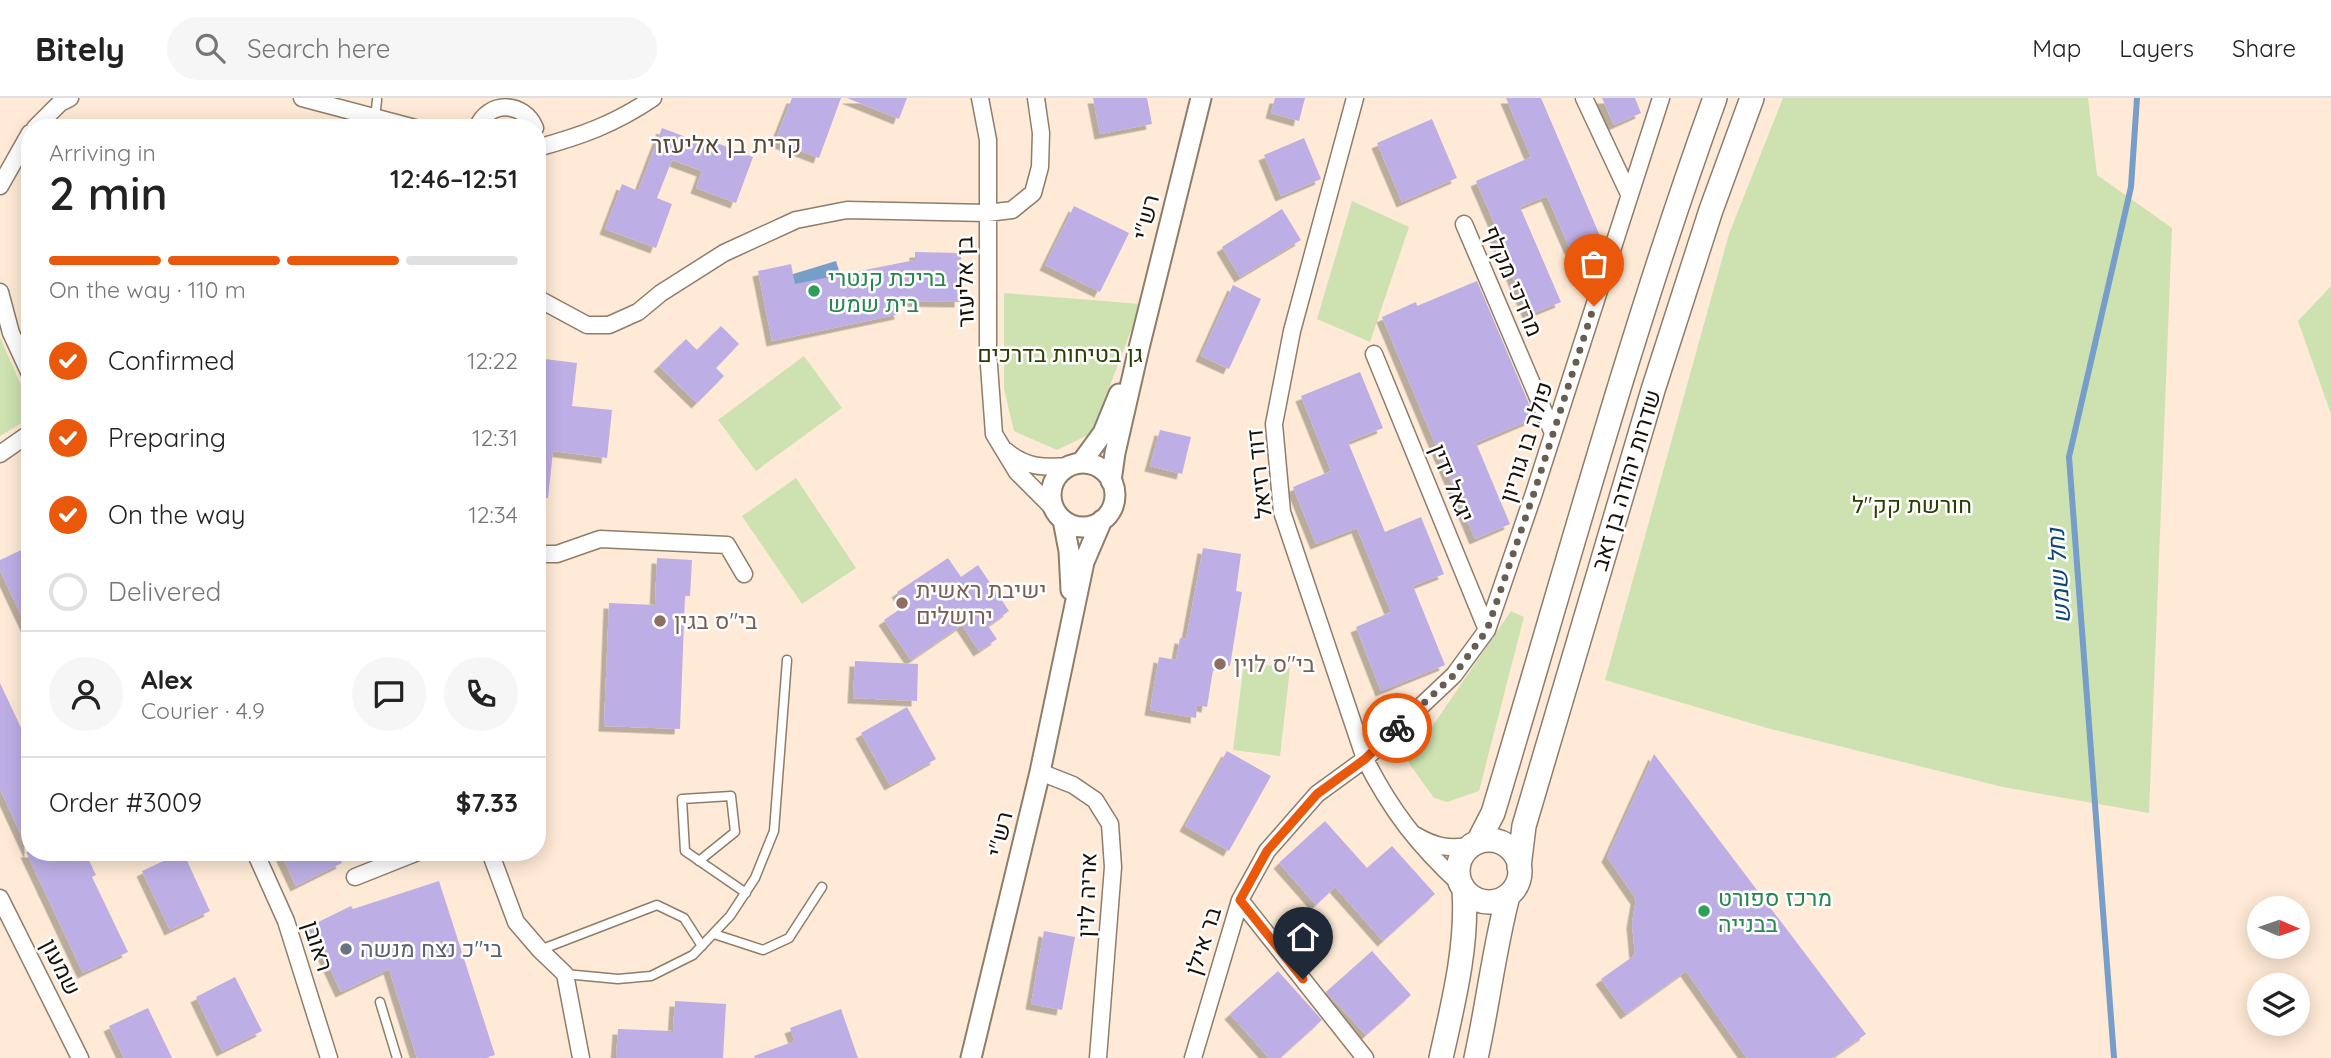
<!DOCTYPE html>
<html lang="en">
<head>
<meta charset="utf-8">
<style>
	:root { --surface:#fff; --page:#f6f6f6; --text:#222; --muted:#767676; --line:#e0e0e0; --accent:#ea580c }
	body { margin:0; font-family:Quicksand,Heebo,sans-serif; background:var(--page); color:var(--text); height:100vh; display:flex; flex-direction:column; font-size:26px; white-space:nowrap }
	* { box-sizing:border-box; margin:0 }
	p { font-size:23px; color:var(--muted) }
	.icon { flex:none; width:38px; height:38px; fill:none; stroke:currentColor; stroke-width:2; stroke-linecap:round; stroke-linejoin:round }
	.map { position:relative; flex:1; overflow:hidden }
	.sheet { position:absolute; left:21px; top:21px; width:525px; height:742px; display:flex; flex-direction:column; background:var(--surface); border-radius:28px; box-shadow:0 4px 18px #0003 }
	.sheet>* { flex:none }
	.needle { width:46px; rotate:92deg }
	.buttons { position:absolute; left:2247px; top:798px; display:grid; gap:14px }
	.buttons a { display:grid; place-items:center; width:63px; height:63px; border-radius:50%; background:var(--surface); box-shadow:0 4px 18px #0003; font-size:35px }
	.pin { position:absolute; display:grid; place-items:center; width:60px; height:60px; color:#fff; margin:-72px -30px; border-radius:50% 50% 50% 0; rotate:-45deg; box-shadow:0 0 7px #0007 }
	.pin .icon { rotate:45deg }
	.courier { position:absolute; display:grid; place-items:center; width:70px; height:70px; margin:-35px; border:5px solid #ea580c; border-radius:50%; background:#fff; color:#222; box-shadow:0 2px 9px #0007 }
	.summary em { font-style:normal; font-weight:600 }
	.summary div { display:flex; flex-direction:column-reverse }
	.summary { display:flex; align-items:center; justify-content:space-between; height:119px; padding:0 28px }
	h1 { font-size:46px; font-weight:600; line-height:52px }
	.bar { display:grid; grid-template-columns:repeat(4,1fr); gap:10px 7px; align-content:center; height:84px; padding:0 28px }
	.bar i { height:9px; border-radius:5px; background:var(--line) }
	.bar .current { background:var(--accent) }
	.bar p { grid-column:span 4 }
	.line { display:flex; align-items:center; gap:18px; padding:0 28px; border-top:2px solid var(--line) }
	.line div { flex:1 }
	.round { display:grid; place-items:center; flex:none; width:74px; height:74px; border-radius:37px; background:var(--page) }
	ol { padding:0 28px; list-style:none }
	li { display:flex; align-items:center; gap:21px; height:77px }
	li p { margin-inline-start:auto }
	li .icon { padding:7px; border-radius:50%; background:var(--accent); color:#fff; stroke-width:4 }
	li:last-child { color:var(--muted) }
	li i { width:38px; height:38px; border:4px solid var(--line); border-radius:50% }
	header { display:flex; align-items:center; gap:42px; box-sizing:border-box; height:98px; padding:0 35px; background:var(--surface); border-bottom:2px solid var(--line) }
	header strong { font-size:33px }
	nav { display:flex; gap:38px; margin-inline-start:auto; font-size:24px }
	.search { width:490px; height:63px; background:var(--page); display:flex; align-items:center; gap:18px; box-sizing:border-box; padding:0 24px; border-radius:38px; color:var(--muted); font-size:26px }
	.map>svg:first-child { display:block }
	.green { fill:#cde2b0 }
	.water { fill:#769ec9 }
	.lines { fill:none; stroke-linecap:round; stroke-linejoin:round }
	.stream { stroke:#769ec9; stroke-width:6 }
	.building { fill:#bdafe5; filter:url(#shadow) }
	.service-casing { stroke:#8e7d6b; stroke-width:11 }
	.minor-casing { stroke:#8e7d6b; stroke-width:19 }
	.tertiary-casing { stroke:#8e7d6b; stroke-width:23 }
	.secondary-casing { stroke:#8e7d6b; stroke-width:26 }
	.service { stroke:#fff; stroke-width:8 }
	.minor { stroke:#fff; stroke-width:16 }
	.tertiary { stroke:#fff; stroke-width:19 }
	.secondary { stroke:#fff; stroke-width:23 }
	.done { stroke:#685d51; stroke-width:7; stroke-dasharray:0 12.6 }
	.route { stroke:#ea580c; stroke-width:9 }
	.leisure-dot { fill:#2e9e5b; stroke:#fff; stroke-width:2.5 }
	.education-dot { fill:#8d6e63; stroke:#fff; stroke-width:2.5 }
	.worship-dot { fill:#6b7280; stroke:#fff; stroke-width:2.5 }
	.labels { text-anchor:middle; stroke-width:5; stroke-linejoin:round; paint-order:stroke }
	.street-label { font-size:23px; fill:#18110a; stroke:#fff }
	.leisure-label { font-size:23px; fill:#27864d; stroke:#fff; text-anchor:start }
	.park-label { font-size:23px; fill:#2b3d00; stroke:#fff }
	.education-label { font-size:23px; fill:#785e54; stroke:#fff; text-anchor:start }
	.worship-label { font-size:23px; fill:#5b616d; stroke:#fff; text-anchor:start }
	.neighbourhood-label { font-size:24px; fill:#554635; stroke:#fff }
	.water-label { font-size:24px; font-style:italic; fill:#0a467c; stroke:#fff }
</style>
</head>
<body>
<header>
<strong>Bitely</strong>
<div class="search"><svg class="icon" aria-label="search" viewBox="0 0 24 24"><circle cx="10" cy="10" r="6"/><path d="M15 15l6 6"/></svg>Search here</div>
<nav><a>Map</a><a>Layers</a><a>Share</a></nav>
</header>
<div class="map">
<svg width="2331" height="960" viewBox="0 0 2331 960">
	<defs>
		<filter id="shadow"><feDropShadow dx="-5.5" dy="5.5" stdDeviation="0" flood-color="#0004"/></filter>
	</defs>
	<rect width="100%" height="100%" fill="#feead6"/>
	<path class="green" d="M1783,0h305l9,77 75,53 -23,585 -146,-26 -236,-59 -162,-48 124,-446z
		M1352,103l57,26 -39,115 -53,-23z
		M2331,188v128l-33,-93z
		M1004,195l137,11 -49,129 -35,17 -43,-19 -10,-42z
		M0,239l30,69v12l-30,18z
		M804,258l38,52 -86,63 -38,-51z
		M796,380l60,90 -54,36 -60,-88z
		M1511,513l13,6 -45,174 -32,11 -13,-4 -26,-36z
		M1244,564l46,6 -10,88 -47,-6z"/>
	<path class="water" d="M836,163l13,42 -57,17 -12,-42z"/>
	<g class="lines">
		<path class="stream" d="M2114,960l-45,-601 62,-270 6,-89"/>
	</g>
	<path class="building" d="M792,0h49l-22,60 -44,-17z
		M847,0h60l-8,21z
		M1093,0h54l5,26 -52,10z
		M1275,0h30l-6,23 -28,-8z
		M1506,0h35l59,138 -30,13 -23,-53 -27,11 41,95 -32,13 -34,-79 4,-2 -23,-53 55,-24z
		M1602,0h33l6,15 -27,12z
		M1432,21l25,59 -55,24 -25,-59z
		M662,30l50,19 2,-5 39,15 -17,46 -40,-15 6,-17 -30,-11 -15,38 15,6 -16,44 -51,-19 17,-45 16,7z
		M1304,40l17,41 -40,17 -17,-41z
		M1074,108l55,27 -29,59 -55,-27z
		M1282,111l19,31 -61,37 -18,-30z
		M915,154l46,1 -1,49 -63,-1 3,13 -128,27 -14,-70 33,-7 4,20 120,-24z
		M1477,183l58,137 -59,25 34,81 -35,15 -93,-222 34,-15 1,4z
		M1233,187l28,14 -32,70 -28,-13z
		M721,228l18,18 -23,24 8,8 -27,27 -38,-37 27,-27 11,11z
		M537,260l40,5 -5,43 40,4 -5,48 -54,-7 -5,47h-11z
		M1360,274l23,56 -35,14 37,90 36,-15 23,57 -31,12 32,79 -64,26 -25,-64 35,-15 -34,-84 -41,16 -23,-57 38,-16 -30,-75z
		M1160,332l31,7 -9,37 -32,-8z
		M30,448v88l-30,-64v-10z
		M1203,450l38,6 -5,37 6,1 -12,74 -16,-2 -7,43 -10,-2 -1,13 -46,-8 9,-53 17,3 4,-22 6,1z
		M657,460l35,2 -2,36h-5l-5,133 -76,-3 5,-123 46,2z
		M948,460l13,19 17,-12 31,46 -21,15 9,13 -18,12 -17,-26 -51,35 -27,-40 22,-15 -9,-13z
		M855,563l63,3 -1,37 -64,-3z
		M0,585l30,64v105h55l11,23 -4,2 36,75 -45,21 -57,-121h3l-29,-63z
		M907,609l29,52 -46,26 -29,-52z
		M1227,653l44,25 -42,75 -44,-25z
		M1654,656l212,280 -34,24h-85l-61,-87 -60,43 -25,-35 34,-24 -3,-32 4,-24 -29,-42z
		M1325,723l42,47 25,-22 43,48 -52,47 -48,-54 -19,18 -37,-42z
		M183,754l27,59 -40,19 -28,-59z
		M280,754h57l5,11 -46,23z
		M439,783l56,174 -10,3h-68l-28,-89 -48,23 -31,-66 41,-20 2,3z
		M1044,833l31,6 -13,73 -31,-6z
		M1372,853l39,44 -45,40 -40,-43z
		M1278,873l44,49 -42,38h-11l-39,-44z
		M235,879l27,54 -40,20 -26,-54z
		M675,903l51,3 -3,54h-107l2,-29 55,2z
		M148,910l24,50h-48l-15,-32z
		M841,911l17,49h-103l-1,-2 41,-15 -5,-13z"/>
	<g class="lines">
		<g class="service-casing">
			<path id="service" d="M375,20l2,-18
				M699,763l36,-29 -4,-36 -49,3 3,52 61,42
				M714,836l49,16 26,-12 33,-51
				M540,852l117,-45 27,13 18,28
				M565,876l53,5 33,-3 42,-21 37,-39 25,-38 19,-47 13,-171
				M380,904l17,56"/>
		</g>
		<g class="minor-casing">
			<path id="minor" d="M302,0l113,30
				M980,0l8,42v212l6,82 23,38 37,37
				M1355,0l-63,233 -18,93 8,88 83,247c26,52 54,87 96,126
				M1584,0l45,96
				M35,30l25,-25 10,-5
				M477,30c11,-28 47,-27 58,0
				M537,50c44,-12 78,-24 116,-50
				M0,88l30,-53
				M1464,126l89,209
				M0,194l11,41 19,41
				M537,200l50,27h22l29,-13 23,-19 63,-40 72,-33 51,-10 140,3 25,-3 21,-17 7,-26 1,-34 -5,-35
				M1374,256l113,276
				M1005,352c20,18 40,18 65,16
				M0,356l30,-21
				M537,456h20l43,-15 127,6 17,29
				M1040,674l33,13 22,15 15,24 3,43 -15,191
				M1415,737c20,12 36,15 58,10
				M255,754l31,69 43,137
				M490,754l26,70 24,28 25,24 16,84
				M355,779l63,-25
				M0,800l80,160
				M1240,802l125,158
				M1193,960l47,-158 27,-49 50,-57 48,-35 89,-84 33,-45 47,-137 127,-395"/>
		</g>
		<g class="tertiary-casing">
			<path id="tertiary" d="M1081,365l22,-30 16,-39
				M1051 397a32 32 0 1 1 64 0a32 32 0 1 1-64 0Z
				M1111,383l4,-28 24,-105 62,-250
				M1063,422l6,31 2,39
				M971,960l69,-286 44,-210 18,-42"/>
		</g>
		<g class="secondary-casing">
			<path id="secondary" d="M1458 773a31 31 0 1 1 62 0a31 31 0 1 1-62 0Z
				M1478,744l15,-29c72,-239 137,-480 222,-715
				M1519,769l5,-41 129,-436 58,-180 41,-112
				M1441,960c12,-54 27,-112 23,-168
				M1476,960c12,-54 18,-109 32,-162"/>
		</g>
		<use href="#service" class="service"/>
		<use href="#minor" class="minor"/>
		<use href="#tertiary" class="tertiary"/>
		<use href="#secondary" class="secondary"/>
	</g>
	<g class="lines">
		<path class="done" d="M1397,630l57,-53 33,-45 47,-137 60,-187"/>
		<path class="route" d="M1303,881l-63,-79 27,-49 50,-57 48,-35 32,-31"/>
	</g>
	<g class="leisure-dot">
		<circle cx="814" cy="193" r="7"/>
		<circle cx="1704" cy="813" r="7"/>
	</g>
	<g class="education-dot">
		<circle cx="902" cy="505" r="7"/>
		<circle cx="660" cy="523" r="7"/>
		<circle cx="1220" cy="566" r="7"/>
	</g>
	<circle class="worship-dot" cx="346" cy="851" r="7"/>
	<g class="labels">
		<g class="street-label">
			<text transform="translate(1146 119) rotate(-76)" y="8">רש"י</text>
			<text transform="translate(1513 183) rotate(67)" y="8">מרדכי מקלף</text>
			<text transform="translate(965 184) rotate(-91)" y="8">בן אליעזר</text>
			<text transform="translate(1526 344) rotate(-72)" y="8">פולה בו גוריון</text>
			<text transform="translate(1259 376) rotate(-96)" y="8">דוד רזיאל</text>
			<text transform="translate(1626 382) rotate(-73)" y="8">שדרות יהודה בן זאב</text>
			<text transform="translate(1452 385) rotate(68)" y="8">יגאל ידין</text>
			<text transform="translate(1000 736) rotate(-77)" y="8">רש"י</text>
			<text transform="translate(1087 797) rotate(-88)" y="8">אריה לוין</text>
			<text transform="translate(1203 843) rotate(-72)" y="8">בר אילן</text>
			<text transform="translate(318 848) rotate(72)" y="8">ראובן</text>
			<text transform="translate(61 869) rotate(63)" y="8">שמעון</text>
		</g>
		<g class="leisure-label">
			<text x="828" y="188">בריכת קנטרי<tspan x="828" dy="26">בית שמש</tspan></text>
			<text x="1718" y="808">מרכז ספורט<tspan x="1718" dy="26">בבנייה</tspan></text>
		</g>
		<g class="park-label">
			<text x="1060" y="264">גן בטיחות בדרכים</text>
			<text x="1912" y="415">חורשת קק"ל</text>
		</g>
		<g class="education-label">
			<text x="916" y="500">ישיבת ראשית<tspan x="916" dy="26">ירושלים</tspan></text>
			<text x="674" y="531">בי"ס בגין</text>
			<text x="1234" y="574">בי"ס לוין</text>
		</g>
		<g class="worship-label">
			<text x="360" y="859">בי"כ נצח מנשה</text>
		</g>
		<g class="neighbourhood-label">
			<text x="726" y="55">קרית בן אליעזר</text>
		</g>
		<g class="water-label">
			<text transform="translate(2059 478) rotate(-94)" y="8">נחל שמש</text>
		</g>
	</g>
</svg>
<div class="buttons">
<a><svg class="needle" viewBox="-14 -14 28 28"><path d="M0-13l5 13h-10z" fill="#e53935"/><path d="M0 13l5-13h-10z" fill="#767676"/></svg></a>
<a><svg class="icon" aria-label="layers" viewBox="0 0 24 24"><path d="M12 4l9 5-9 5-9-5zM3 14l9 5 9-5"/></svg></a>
</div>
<div class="pin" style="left:1594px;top:208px;background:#ea580c"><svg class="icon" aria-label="bag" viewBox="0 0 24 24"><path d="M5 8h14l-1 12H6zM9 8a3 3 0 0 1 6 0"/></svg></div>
<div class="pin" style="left:1303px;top:881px;background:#1f2937"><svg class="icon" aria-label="home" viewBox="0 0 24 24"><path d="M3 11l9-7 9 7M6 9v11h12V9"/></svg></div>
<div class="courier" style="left:1397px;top:630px"><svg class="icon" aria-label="bike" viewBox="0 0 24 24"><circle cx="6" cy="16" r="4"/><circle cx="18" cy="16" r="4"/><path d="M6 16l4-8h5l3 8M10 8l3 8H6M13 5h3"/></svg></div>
<section class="sheet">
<div class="summary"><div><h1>2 min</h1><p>Arriving in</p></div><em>12:46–12:51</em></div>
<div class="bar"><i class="current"></i><i class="current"></i><i class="current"></i><i></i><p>On the way · 110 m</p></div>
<ol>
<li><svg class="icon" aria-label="check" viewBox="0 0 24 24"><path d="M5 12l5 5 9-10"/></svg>Confirmed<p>12:22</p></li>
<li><svg class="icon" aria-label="check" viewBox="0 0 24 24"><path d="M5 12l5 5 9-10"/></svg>Preparing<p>12:31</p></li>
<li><svg class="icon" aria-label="check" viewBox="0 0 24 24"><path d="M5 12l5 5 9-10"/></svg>On the way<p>12:34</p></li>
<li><i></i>Delivered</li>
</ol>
<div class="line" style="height:126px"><a class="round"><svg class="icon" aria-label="person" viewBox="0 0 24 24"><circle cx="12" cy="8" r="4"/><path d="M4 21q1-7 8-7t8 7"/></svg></a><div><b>Alex</b><p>Courier · 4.9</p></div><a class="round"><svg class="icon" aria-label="chat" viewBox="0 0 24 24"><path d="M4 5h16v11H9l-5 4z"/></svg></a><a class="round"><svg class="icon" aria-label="phone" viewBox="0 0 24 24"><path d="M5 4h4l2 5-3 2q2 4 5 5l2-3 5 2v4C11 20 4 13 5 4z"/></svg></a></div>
<div class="line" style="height:91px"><div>Order #3009</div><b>$7.33</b></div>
</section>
</div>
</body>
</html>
